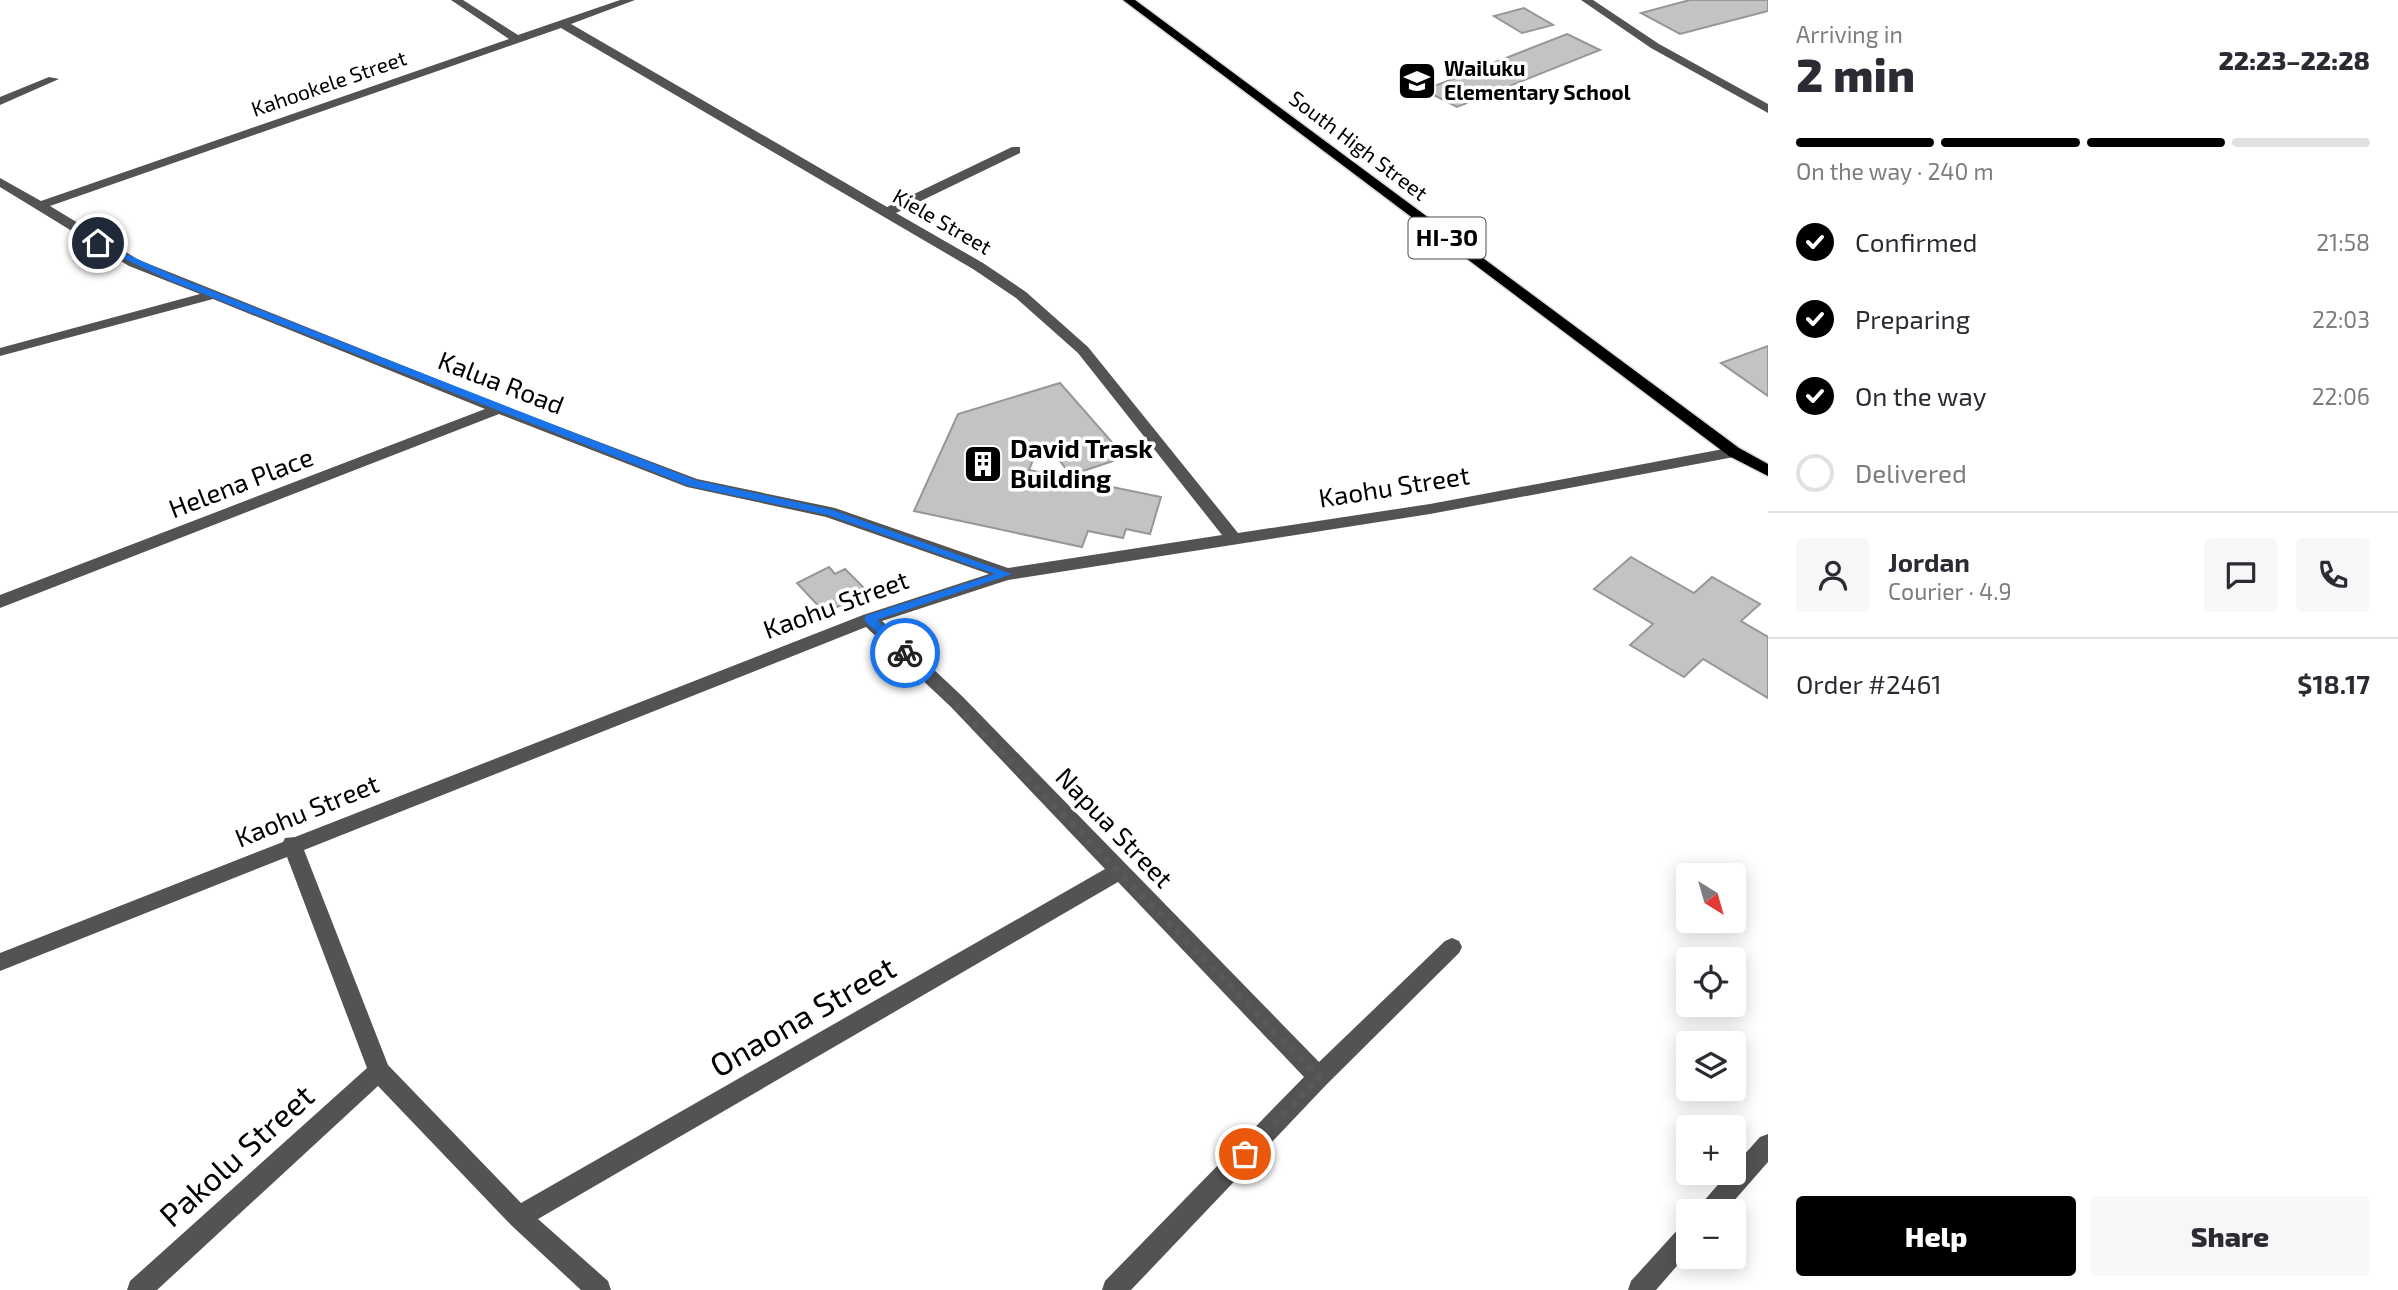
<!DOCTYPE html>
<html lang="en">
<head>
<meta charset="utf-8">
<style>
	:root { --surface:#fff; --page:#f7f7f7; --text:#2b2b33; --muted:#7c7c81; --line:#e1e1e2; --accent:#000 }
	body { margin:0; font-family:"Exo 2",sans-serif; background:var(--page); color:var(--text); height:100vh; display:flex; flex-direction:column; font-size:26px; white-space:nowrap }
	* { box-sizing:border-box; margin:0 }
	p { font-size:23px; color:var(--muted) }
	.icon { flex:none; width:38px; height:38px; fill:none; stroke:currentColor; stroke-width:2; stroke-linecap:round; stroke-linejoin:round }
	.map { position:relative; flex:1; overflow:hidden }
	.drawer { display:flex; flex-direction:column; background:var(--surface); width:630px }
	.drawer>* { flex:none }
	.needle { width:46px; rotate:143deg }
	.buttons { position:absolute; left:1676px; top:863px; display:grid; gap:14px }
	.buttons a { display:grid; place-items:center; width:70px; height:70px; border-radius:7px; background:var(--surface); box-shadow:0 4px 18px #0003; font-size:35px }
	.pin { position:absolute; display:grid; place-items:center; width:60px; height:60px; color:#fff; margin:-30px; border:4px solid #fff; border-radius:50%; box-shadow:0 2px 7px #0007 }
	.courier { position:absolute; display:grid; place-items:center; width:70px; height:70px; margin:-35px; border:5px solid #1a73e8; border-radius:50%; background:#fff; color:#222; box-shadow:0 2px 9px #0007 }
	.summary em { font-style:normal; font-weight:800 }
	.summary div { display:flex; flex-direction:column-reverse }
	.summary { display:flex; align-items:center; justify-content:space-between; height:119px; padding:0 28px }
	h1 { font-size:46px; font-weight:800; line-height:52px }
	.bar { display:grid; grid-template-columns:repeat(4,1fr); gap:10px 7px; align-content:center; height:84px; padding:0 28px }
	.bar i { height:9px; border-radius:5px; background:var(--line) }
	.bar .current { background:var(--accent) }
	.bar p { grid-column:span 4 }
	.line { display:flex; align-items:center; gap:18px; padding:0 28px; border-top:2px solid var(--line) }
	.line div { flex:1 }
	.round { display:grid; place-items:center; flex:none; width:74px; height:74px; border-radius:7px; background:var(--page) }
	ol { padding:0 28px; list-style:none }
	li { display:flex; align-items:center; gap:21px; height:77px }
	li p { margin-inline-start:auto }
	li .icon { padding:7px; border-radius:50%; background:var(--accent); color:#fff; stroke-width:4 }
	li:last-child { color:var(--muted) }
	li i { width:38px; height:38px; border:4px solid var(--line); border-radius:50% }
	.button { display:flex; gap:14px; margin-top:auto; padding:14px 28px }
	.button a { flex:1; height:80px; border-radius:7px; background:var(--accent); color:#fff; font-size:28px; font-weight:800; line-height:80px; text-align:center }
	.button a+a { background:var(--page); color:var(--text) }
	main { display:flex; flex:1; min-height:0 }
	.map>svg:first-child { display:block }
	.building { fill:#c3c3c3; stroke:#979797; stroke-width:2 }
	.lines { fill:none; stroke-linecap:round; stroke-linejoin:round }
	.major-casing { stroke:#dbdbdb; stroke-width:3 }
	.minor { fill:#535353; fill-rule:evenodd }
	.major { fill:#000; fill-rule:evenodd }
	.route { fill:#1a73e8 }
	.done { stroke:#595959; stroke-width:7; stroke-dasharray:0 12.6 }
	.labels { text-anchor:middle; stroke-width:7; stroke-linejoin:round; paint-order:stroke }
	.far-poi-label { font-size:21px; font-weight:bold; fill:#000; stroke:#fff; text-anchor:start }
	.far-street-label { font-size:21px; fill:#000; stroke:#fff }
	.shield { fill:#fff; stroke:#4c4c4c; stroke-width:2 }
	.shield-label { font-size:24px; font-weight:bold; fill:#000 }
	.street-label { font-size:26px; fill:#000; stroke:#fff }
	.poi-label { font-size:26px; font-weight:bold; fill:#000; stroke:#fff; text-anchor:start }
	.near-street-label { font-size:32px; fill:#000; stroke:#fff }
</style>
</head>
<body>
<main>
<div class="map">
<svg width="1768" height="1290" viewBox="0 0 1768 1290">
	<rect width="100%" height="100%" fill="#fff"/>
	<path class="building" d="M1690,0h78v11l-88,23 -39,-21z
		M1524,8l29,17 -31,8 -28,-17z
		M1567,34l33,16 -143,57 -33,-17z
		M1768,346v50l-47,-33z
		M1060,383l65,74 -54,18 -20,-25 -16,5 -6,15 132,27 -11,37 -24,-5 -3,9 -35,-7 -6,16 -168,-36 44,-97z
		M1631,557l63,36 18,-16 48,27 -19,17 27,16v61l-65,-39 -19,18 -54,-32 23,-21 -59,-35z
		M829,567l6,7 10,-5 23,23 -43,21 -28,-30z"/>
	<g class="lines">
		<g class="major-casing">
			<path id="major" d="M1123,0h12l604,448 29,16v12l-39,-20z"/>
		</g>
		<path class="minor" d="M451,0h12l55,35 102,-35h15l-64,24 316,183 125,-60h8v6l-124,60 87,50 43,29 62,55 150,186 192,-29 304,-57 8,5 -8,5 -304,57 -422,66 -126,41 81,76 356,365 126,-121 7,-3 7,3 3,6 -3,6 -132,131 -196,206h-29l3,-9 199,-204 -186,-195 -580,337 70,62 3,9h-30l-70,-65 -133,-139 -221,204h-30l3,-9 237,-213 -80,-211 -287,114v-18l283,-111 2,-4 10,-1 568,-222 126,-41 -163,-57 -139,-30 -188,-73 -499,194v-13l485,-186 -272,-110 -213,57v-8l200,-54 -71,-28 -129,-79v-9l41,23 468,-162zM561,28l412,241 43,29 62,55 144,182 -214,33 -173,-60 -138,-29 -193,-73 -365,-146 -89,-54zM866,627l85,80 154,162 -584,334 -133,-138 -84,-215z
			M1581,0h12l66,44 109,60v9l-117,-65z
			M49,77l10,2 -59,26v-8z
			M1768,1134v28l-43,49h-27l4,-8 27,-31h5v-6l26,-29z
			M1689,1222v30l-33,38h-28l3,-9 50,-55z"/>
		<use href="#major" class="major"/>
	</g>
	<path class="route" d="M98,241l79,36 518,203 138,30 179,64 -135,46 34,33 -10,3 -36,-35v-5l130,-42 -167,-59 -139,-29 -518,-205 -76,-36z"/>
	<g class="lines">
		<path class="done" d="M905,653l414,424 -74,77"/>
	</g>
	<defs>
		<g id="school-square" transform="scale(2.0125)"><rect x="-9" y="-9" width="18" height="18" rx="4" fill="#000" stroke="#fff"/><path d="M0-5L7-2L0 1L-7-2ZM-4 1L0 2.5L4 1V4Q0 6-4 4Z" fill="#fff"/></g>
		<g id="building-square" transform="scale(2.0125)"><rect x="-9" y="-9" width="18" height="18" rx="4" fill="#000" stroke="#fff"/><path d="M-4-6H4V6H1V3H-1V6H-4ZM-2.5-4.3h1.7v1.8h-1.7ZM.8-4.3h1.7v1.8H.8ZM-2.5-1h1.7V.8h-1.7ZM.8-1h1.7V.8H.8Z" fill="#fff"/></g>
	</defs>
	<g fill-rule="evenodd">
		<use href="#school-square" x="1417" y="81"/>
		<use href="#building-square" x="983" y="464"/>
	</g>
	<g class="labels">
		<g class="far-poi-label">
			<text x="1444" y="76">Wailuku<tspan x="1444" dy="24">Elementary School</tspan></text>
		</g>
		<g class="far-street-label">
			<text transform="translate(329 84) rotate(-19)" y="7">Kahookele Street</text>
			<text transform="translate(1358 146) rotate(37)" y="7">South High Street</text>
			<text transform="translate(942 222) rotate(30)" y="7">Kiele Street</text>
		</g>
		<rect class="shield" x="1408.5" y="217.5" width="77" height="41" rx="5"/>
		<g class="shield-label">
			<text x="1447" y="246">HI-30</text>
		</g>
		<g class="street-label">
			<text transform="translate(501 383) rotate(21)" y="9">Kalua Road</text>
			<text transform="translate(241 483) rotate(-21)" y="9">Helena Place</text>
			<text transform="translate(1394 487) rotate(-9)" y="9">Kaohu Street</text>
			<text transform="translate(836 605) rotate(-20)" y="9">Kaohu Street</text>
			<text transform="translate(307 811) rotate(-22)" y="9">Kaohu Street</text>
			<text transform="translate(1114 828) rotate(46)" y="9">Napua Street</text>
		</g>
		<g class="poi-label">
			<text x="1010" y="458">David Trask<tspan x="1010" dy="30">Building</tspan></text>
		</g>
		<g class="near-street-label">
			<text transform="translate(803 1017) rotate(-30)" y="11">Onaona Street</text>
			<text transform="translate(237 1156) rotate(-42)" y="11">Pakolu Street</text>
		</g>
	</g>
</svg>
<div class="buttons">
<a><svg class="needle" viewBox="-14 -14 28 28"><path d="M0-13l5 13h-10z" fill="#e53935"/><path d="M0 13l5-13h-10z" fill="#7c7c81"/></svg></a>
<a><svg class="icon" aria-label="locate" viewBox="0 0 24 24"><circle cx="12" cy="12" r="6"/><path d="M12 2v4M12 18v4M2 12h4M18 12h4"/></svg></a>
<a><svg class="icon" aria-label="layers" viewBox="0 0 24 24"><path d="M12 4l9 5-9 5-9-5zM3 14l9 5 9-5"/></svg></a>
<a>+</a>
<a>−</a>
</div>
<div class="pin" style="left:1245px;top:1154px;background:#ea580c"><svg class="icon" aria-label="bag" viewBox="0 0 24 24"><path d="M5 8h14l-1 12H6zM9 8a3 3 0 0 1 6 0"/></svg></div>
<div class="pin" style="left:98px;top:243px;background:#1f2937"><svg class="icon" aria-label="home" viewBox="0 0 24 24"><path d="M3 11l9-7 9 7M6 9v11h12V9"/></svg></div>
<div class="courier" style="left:905px;top:653px"><svg class="icon" aria-label="bike" viewBox="0 0 24 24"><circle cx="6" cy="16" r="4"/><circle cx="18" cy="16" r="4"/><path d="M6 16l4-8h5l3 8M10 8l3 8H6M13 5h3"/></svg></div>
</div>
<section class="drawer">
<div class="summary"><div><h1>2 min</h1><p>Arriving in</p></div><em>22:23–22:28</em></div>
<div class="bar"><i class="current"></i><i class="current"></i><i class="current"></i><i></i><p>On the way · 240 m</p></div>
<ol>
<li><svg class="icon" aria-label="check" viewBox="0 0 24 24"><path d="M5 12l5 5 9-10"/></svg>Confirmed<p>21:58</p></li>
<li><svg class="icon" aria-label="check" viewBox="0 0 24 24"><path d="M5 12l5 5 9-10"/></svg>Preparing<p>22:03</p></li>
<li><svg class="icon" aria-label="check" viewBox="0 0 24 24"><path d="M5 12l5 5 9-10"/></svg>On the way<p>22:06</p></li>
<li><i></i>Delivered</li>
</ol>
<div class="line" style="height:126px"><a class="round"><svg class="icon" aria-label="person" viewBox="0 0 24 24"><circle cx="12" cy="8" r="4"/><path d="M4 21q1-7 8-7t8 7"/></svg></a><div><b>Jordan</b><p>Courier · 4.9</p></div><a class="round"><svg class="icon" aria-label="chat" viewBox="0 0 24 24"><path d="M4 5h16v11H9l-5 4z"/></svg></a><a class="round"><svg class="icon" aria-label="phone" viewBox="0 0 24 24"><path d="M5 4h4l2 5-3 2q2 4 5 5l2-3 5 2v4C11 20 4 13 5 4z"/></svg></a></div>
<div class="line" style="height:91px"><div>Order #2461</div><b>$18.17</b></div>
<div class="button"><a>Help</a><a>Share</a></div>
</section>
</main>
</body>
</html>
